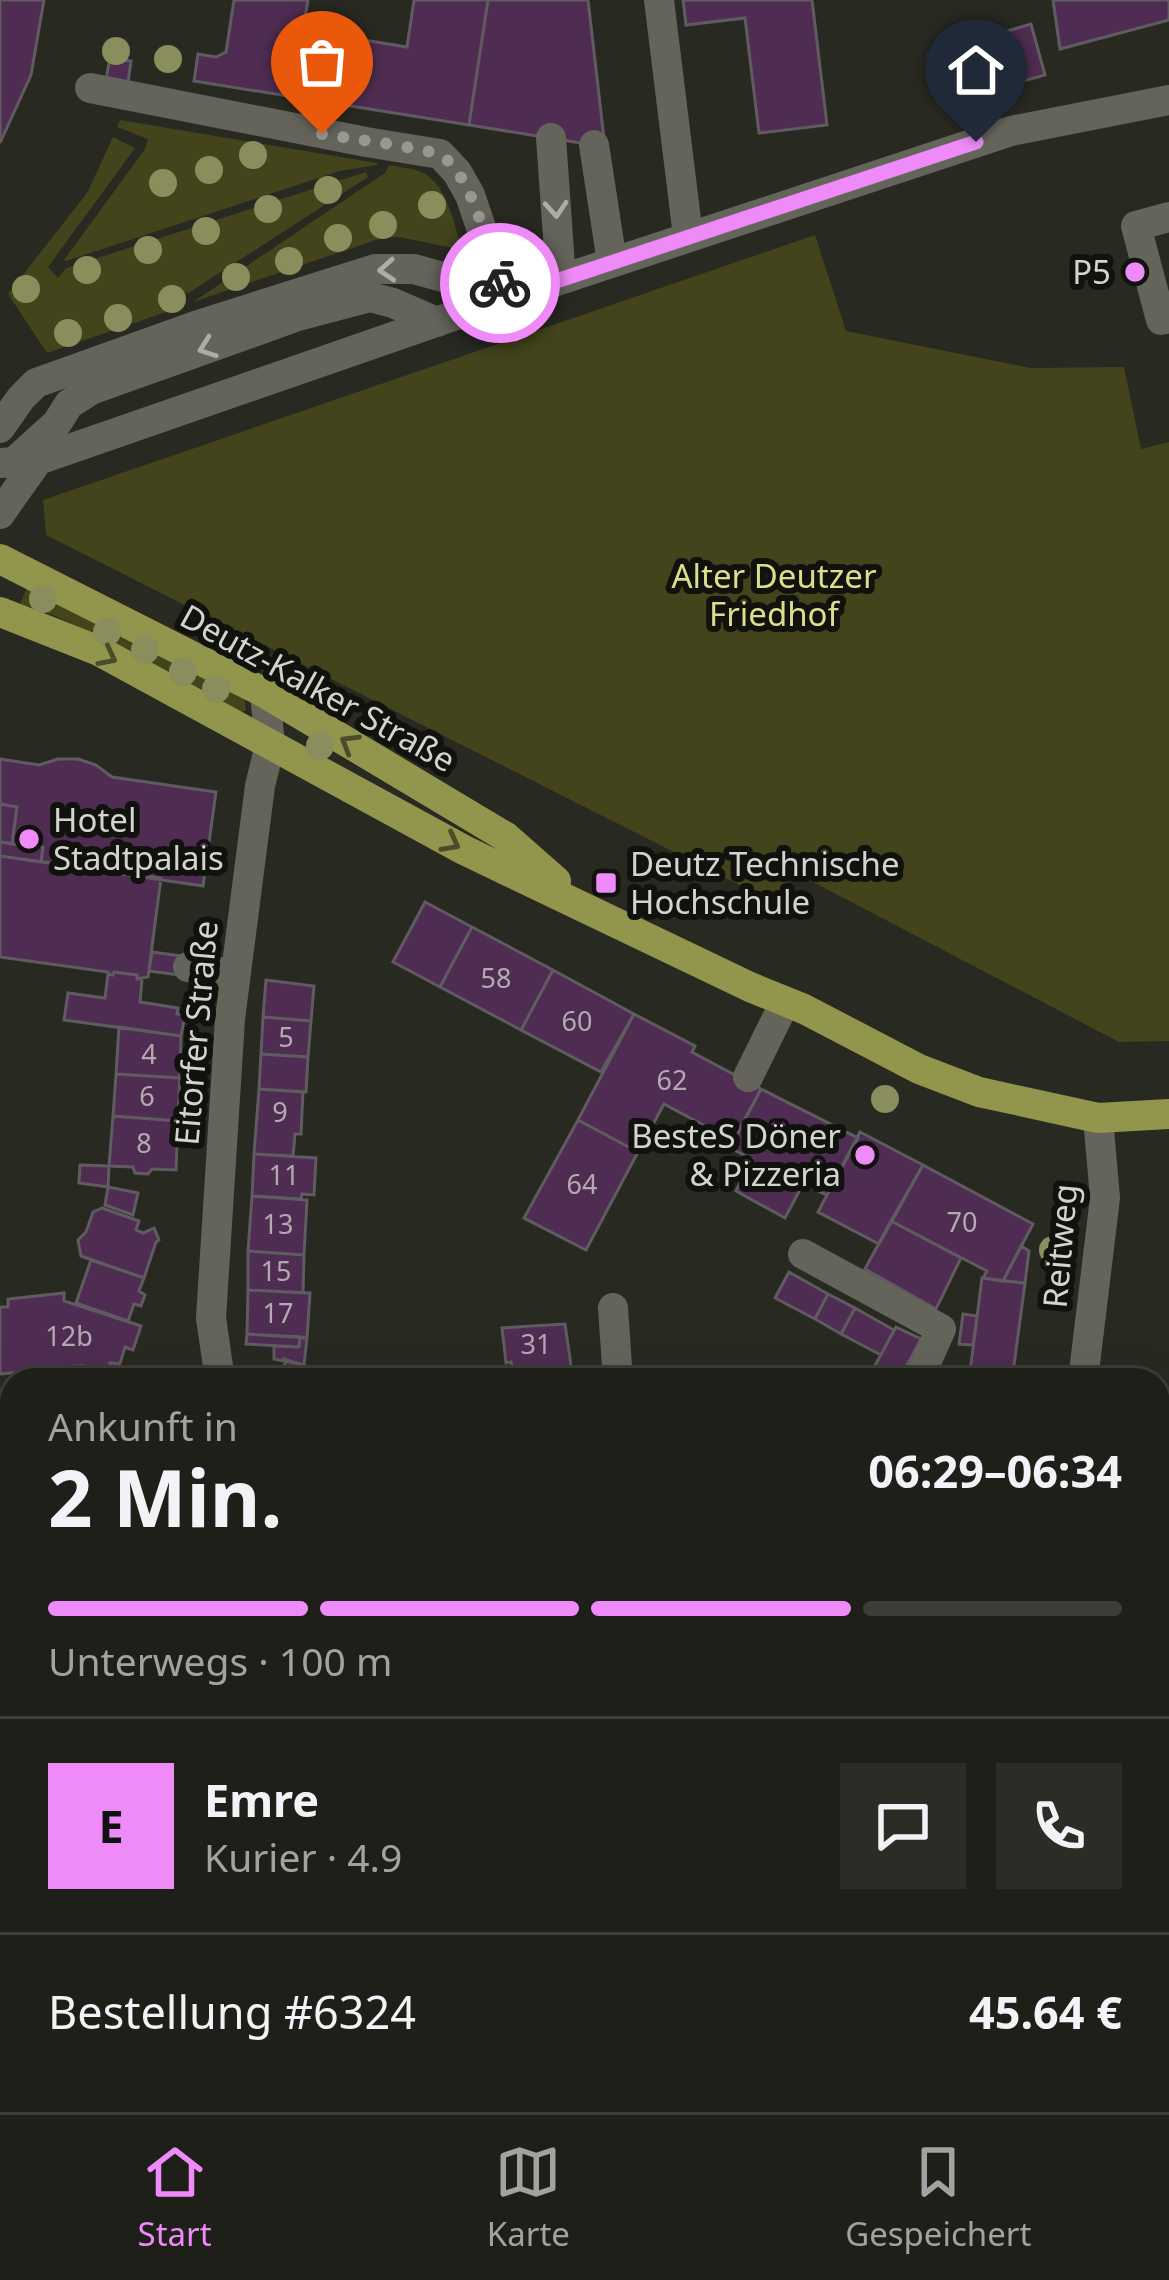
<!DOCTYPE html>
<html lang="de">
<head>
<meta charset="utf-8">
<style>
	:root { --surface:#1e1f19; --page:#2b2c26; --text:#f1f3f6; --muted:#a1a2a2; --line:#3c3d38; --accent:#ee8bf8 }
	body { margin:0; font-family:"Noto Sans",sans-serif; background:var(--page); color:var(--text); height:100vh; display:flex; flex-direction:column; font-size:45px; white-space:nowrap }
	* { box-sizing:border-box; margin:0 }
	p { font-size:39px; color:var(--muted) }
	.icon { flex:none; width:66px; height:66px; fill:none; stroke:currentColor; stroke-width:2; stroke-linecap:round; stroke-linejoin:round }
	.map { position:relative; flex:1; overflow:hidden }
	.drawer { position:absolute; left:0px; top:1368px; width:1170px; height:744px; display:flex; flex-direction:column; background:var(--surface); border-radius:36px 36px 0 0; box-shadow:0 12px 48px #0002,0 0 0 3px var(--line) }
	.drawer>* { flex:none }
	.pin { position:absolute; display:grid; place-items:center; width:102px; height:102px; color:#fff; margin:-123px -51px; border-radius:50% 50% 50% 0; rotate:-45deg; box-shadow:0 0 12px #0007 }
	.pin .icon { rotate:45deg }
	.courier { position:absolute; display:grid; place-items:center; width:120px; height:120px; margin:-60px; border:9px solid #ee8bf8; border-radius:50%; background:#fff; color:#222; box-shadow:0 3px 15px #0007 }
	.headline em { font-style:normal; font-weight:700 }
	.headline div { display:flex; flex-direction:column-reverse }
	.headline { display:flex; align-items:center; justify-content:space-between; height:204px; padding:0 48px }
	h1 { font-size:78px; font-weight:700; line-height:90px }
	.bar { display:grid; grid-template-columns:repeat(4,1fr); gap:18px 12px; align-content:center; height:144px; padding:0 48px }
	.bar i { height:15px; border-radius:9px; background:var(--line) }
	.bar .selected { background:var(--accent) }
	.bar p { grid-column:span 4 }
	.line { display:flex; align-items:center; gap:30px; padding:0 48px; border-top:3px solid var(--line) }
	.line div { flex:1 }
	.round { display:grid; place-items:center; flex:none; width:126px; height:126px; border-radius:0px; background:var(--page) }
	.dock { display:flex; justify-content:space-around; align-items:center; height:168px; border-top:3px solid var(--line); background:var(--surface); font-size:33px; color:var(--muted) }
	.dock a { display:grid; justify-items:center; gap:6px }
	.dock .selected { color:var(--accent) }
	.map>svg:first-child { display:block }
	.built { fill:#2f3022 }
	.green { fill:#43441c }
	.building { fill:#4f2d52; stroke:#605a61; stroke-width:3 }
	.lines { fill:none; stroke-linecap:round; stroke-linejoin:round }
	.minor { stroke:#64645b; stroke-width:30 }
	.major { stroke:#92954c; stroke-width:30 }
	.tree { fill:#8a8d5c }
	.oneway { stroke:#adada6 }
	.oneway2 { stroke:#4b4c2a }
	.done { stroke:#989892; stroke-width:12; stroke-dasharray:0 21.6 }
	.route { stroke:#ee8bf8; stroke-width:15 }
	.poi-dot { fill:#ee8bf8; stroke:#11110e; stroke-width:4.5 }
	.labels { text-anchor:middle; stroke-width:12; stroke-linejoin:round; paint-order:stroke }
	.number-label { font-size:27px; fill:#b3aab0 }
	.poi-label { font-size:33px; fill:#d4d4cf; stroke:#11110e; text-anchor:end }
	.park-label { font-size:33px; fill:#dadf8c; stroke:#11110e }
	.street-label { font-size:33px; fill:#d4d4cf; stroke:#11110e }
</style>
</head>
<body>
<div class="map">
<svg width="1169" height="2112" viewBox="0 0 1169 2112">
	<rect width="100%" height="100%" fill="#282921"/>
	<path class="built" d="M12,1432v579l-12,-28v-550z
		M51,2100h1000l-2,12h-992z"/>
	<path class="green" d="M120,120l257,43v2l-37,6 -274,90 -2,-1 81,-111 3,-10 -31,-12z
		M113,137l22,11 -87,119 10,11 8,-10 300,-96 2,5 -178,115 -12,3 3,12 -134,46 -39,-59 79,-101z
		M389,165c9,2 21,3 30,6 28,10 35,53 43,79l-63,-13 -17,1 -189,64 192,-129z
		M815,235l31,96 184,37 94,-1 17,82 28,-7v599l-50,1 -325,-170 -19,31 -729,-368 -3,-35z
		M29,583l215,113 2,15 -5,1 -142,-75 -44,-21 -35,-12z"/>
	<path class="building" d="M0,0h44l-13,75 -31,68z
		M234,0h74l-5,30 104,17 7,-47h74l-19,125 -275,-44 4,-27 18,3 10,-5z
		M488,0h100l17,147 -136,-22z
		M683,0h129l15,125 -68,8 -14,-115 -59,7z
		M1053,0h116v20l-109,29z
		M1031,24l14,51 -101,28 -15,-49z
		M110,58l21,3 -3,21 -22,-3z
		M0,759l39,6 19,-6h20l18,6 16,12 104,15 -13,94 -162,-24 2,-15 -31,-3 5,-37 -17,-3z
		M0,804l17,3 -5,37 -12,-2z
		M0,842l43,5 -2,15 -41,-6z
		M0,856l161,22 -13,99 -11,2v-4l-23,-3 -1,3 -5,-1v-2l-108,-15z
		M425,902l47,25 -32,60 -47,-25z
		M472,927l81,43 -32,60 -81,-43z
		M152,952l37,5 -2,19 -38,-5z
		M553,970l81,44 -33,58 -80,-42z
		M114,972l23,3v4h5l-2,23 38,6 -1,6 8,1 -4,21 -117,-16 4,-27 37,5 3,-24 5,1z
		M266,980l48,6 -3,35 -48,-4z
		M634,1014l61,32 -3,6 69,37 -28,52 -69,-37 -26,48 -60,-32z
		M263,1017l48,4 -3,36 -47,-3z
		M119,1027l62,9 -1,42 -64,-4z
		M261,1054l47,3 -2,35 -47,-3z
		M116,1074l64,4 -2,43 -65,-5z
		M259,1089l44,3 -2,42h-6l-2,22 -39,-2z
		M761,1089l97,49 -31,57 -24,-11 -18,34 -49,-27 16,-32 -22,-11z
		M113,1116l65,5 -2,49 -24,-1 -4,5 -13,-1 -2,-6 -24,-1z
		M578,1120l60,32 -52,98 -62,-32z
		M860,1132l63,33 -44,79 -61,-32z
		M254,1154l62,4 -2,37 -12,-1 -1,5 -49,-3z
		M80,1165l29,1 -1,21 -29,-4z
		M923,1165l110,59 -30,57 -20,-3 4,-7 -96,-50z
		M108,1187l30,6 -5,22 -28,-10z
		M252,1196l55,4 -3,55 -56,-4z
		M102,1208l37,13 -3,9 7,3 11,-5 5,12 -3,2 -12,36 -63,-22 -3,-16 8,-8 7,-20z
		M891,1221l70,37 -25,51 -71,-40z
		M1021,1246l8,5 -4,32 -22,-2z
		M248,1251l56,4 -1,38 -55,-3z
		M91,1260l53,18 -5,13 6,4 -4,11 -7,-2 -6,17 -52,-18z
		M789,1272l39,22 -13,25 -40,-21z
		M982,1278l43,5 -13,97h-43z
		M248,1290l62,3 -3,45 -60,-4z
		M64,1293v8l77,25 -8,24 -8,-3 -5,17 -10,-1v8l-26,2v-7h-10l-1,3h-24l1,8 -27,3 -1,-8 -22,2v-67h8v-8z
		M828,1294l27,14 -14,26 -26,-15z
		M855,1308l39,22 -13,25 -40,-21z
		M963,1314l14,2 -4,29 -14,-1z
		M565,1324l7,48 -58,5 -3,-15 -5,1 -4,-35z
		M896,1327l25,12 -22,41h-32z
		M247,1334l53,3 -1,10 -53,-3z
		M300,1337l7,1 -3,27 -30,-6v-13l25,1z
		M284,1359l37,12 1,9h-35z
		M0,1448l12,26v105l-12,5z
		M0,1595l12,26v205l-12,-27z
		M136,2100h96l7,12h-98z
		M369,2100h37l5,12h-71z
		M693,2100h118l2,12h-119z"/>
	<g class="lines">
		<path class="minor" d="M659,0l29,236
			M90,88l276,54 74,12 17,18 13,23 35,103
			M551,138l10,141
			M594,145l18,117
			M1169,217l-33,9 25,94 8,-2
			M0,428l21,-30 15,-15 159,-57 180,-57h39l43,12 41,-2 33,5
			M15,461l42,-38 12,-19 22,-14 207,-74 72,-19 23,6 44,19
			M0,463l38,-3 467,-162 506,-167 158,-31
			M0,514l38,-54
			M188,967l47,7
			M748,1077l37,-75
			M803,1254l138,75 -23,51
			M613,1308l5,72
			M220,1380l-9,-62 19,-299 30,-233 10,-41 -5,-52
			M1083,1380l22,-182 -7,-80
			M0,1424l12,-1
			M823,2100l2,12
			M665,2107l1,5
			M1106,2112l2,-12"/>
		<path class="major" d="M0,559l265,134 241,144 50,44
			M0,612l99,39 365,199 286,137 54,22 115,60 60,23 119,26 71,-4"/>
	</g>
	<g class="tree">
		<circle cx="116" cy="51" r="14"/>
		<circle cx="168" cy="59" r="14"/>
		<circle cx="253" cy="155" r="14"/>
		<circle cx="209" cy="170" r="14"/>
		<circle cx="163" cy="183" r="14"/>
		<circle cx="328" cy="190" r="14"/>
		<circle cx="432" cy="205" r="14"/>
		<circle cx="268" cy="209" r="14"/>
		<circle cx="383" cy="225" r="14"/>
		<circle cx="206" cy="231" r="14"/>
		<circle cx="338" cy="238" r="14"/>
		<circle cx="148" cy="250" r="14"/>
		<circle cx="289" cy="261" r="14"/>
		<circle cx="87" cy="270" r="14"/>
		<circle cx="236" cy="277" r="14"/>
		<circle cx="26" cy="289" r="14"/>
		<circle cx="172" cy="299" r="14"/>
		<circle cx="118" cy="318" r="14"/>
		<circle cx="68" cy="333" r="14"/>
		<circle cx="43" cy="599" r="14"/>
		<circle cx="107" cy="632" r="14"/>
		<circle cx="145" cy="650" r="14"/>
		<circle cx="183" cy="672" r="14"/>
		<circle cx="216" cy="689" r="14"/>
		<circle cx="320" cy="746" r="14"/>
		<circle cx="885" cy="1099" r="14"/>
		<circle cx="1053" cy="1250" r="14"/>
	</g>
	<defs><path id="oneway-chevron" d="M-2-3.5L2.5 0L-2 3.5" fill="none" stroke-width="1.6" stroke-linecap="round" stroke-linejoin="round" transform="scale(3)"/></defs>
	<g class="oneway">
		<use href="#oneway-chevron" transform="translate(556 209) rotate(86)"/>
		<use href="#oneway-chevron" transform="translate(387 270) rotate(176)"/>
		<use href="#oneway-chevron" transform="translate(207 348) rotate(160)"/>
	</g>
	<g class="oneway2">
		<use href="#oneway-chevron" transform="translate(108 657) rotate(27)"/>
		<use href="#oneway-chevron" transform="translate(349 743) rotate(-149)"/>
		<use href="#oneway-chevron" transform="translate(451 843) rotate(28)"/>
	</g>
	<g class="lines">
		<path class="done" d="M322,134c22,4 107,14 120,22 31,21 46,93 58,127"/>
		<path class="route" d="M500,283l5,15 471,-156"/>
	</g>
	<g class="poi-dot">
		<circle cx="1135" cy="272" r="12"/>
		<circle cx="29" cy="839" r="12"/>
		<rect x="594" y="871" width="24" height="24" rx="6"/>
		<circle cx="865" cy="1155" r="12"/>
	</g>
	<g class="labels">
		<g class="number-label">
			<text x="496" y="988">58</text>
			<text x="577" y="1031">60</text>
			<text x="286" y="1047">5</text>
			<text x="149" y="1064">4</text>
			<text x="672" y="1090">62</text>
			<text x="147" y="1106">6</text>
			<text x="280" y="1122">9</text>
			<text x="144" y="1153">8</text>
			<text x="284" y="1185">11</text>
			<text x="582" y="1194">64</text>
			<text x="962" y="1232">70</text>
			<text x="278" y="1234">13</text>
			<text x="276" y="1281">15</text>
			<text x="278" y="1323">17</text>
			<text x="69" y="1346">12b</text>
			<text x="536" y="1354">31</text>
		</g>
		<g class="poi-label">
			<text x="1111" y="284">P5</text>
			<text x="53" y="832" text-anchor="start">Hotel<tspan x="53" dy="38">Stadtpalais</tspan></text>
			<text x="630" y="876" text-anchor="start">Deutz Technische<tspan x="630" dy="38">Hochschule</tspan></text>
			<text x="841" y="1148">BesteS Döner<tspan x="841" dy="38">&amp; Pizzeria</tspan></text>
		</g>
		<g class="park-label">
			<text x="774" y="588">Alter Deutzer<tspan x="774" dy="38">Friedhof</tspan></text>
		</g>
		<g class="street-label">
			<text transform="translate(318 688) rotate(29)" y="12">Deutz-Kalker Straße</text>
			<text transform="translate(196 1033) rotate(-85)" y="12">Eitorfer Straße</text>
			<text transform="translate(1060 1246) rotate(-85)" y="12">Reitweg</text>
		</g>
	</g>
</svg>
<div class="pin" style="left:322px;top:134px;background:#ea580c"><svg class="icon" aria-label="bag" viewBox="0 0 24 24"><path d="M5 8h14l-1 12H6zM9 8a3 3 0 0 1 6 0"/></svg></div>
<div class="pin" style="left:976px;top:142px;background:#1f2937"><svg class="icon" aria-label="home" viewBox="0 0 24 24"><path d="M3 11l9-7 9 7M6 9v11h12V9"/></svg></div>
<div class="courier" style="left:500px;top:283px"><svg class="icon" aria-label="bike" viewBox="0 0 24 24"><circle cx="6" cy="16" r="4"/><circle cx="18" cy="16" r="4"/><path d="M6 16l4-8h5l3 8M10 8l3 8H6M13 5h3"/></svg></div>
<section class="drawer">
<div class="headline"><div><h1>2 Min.</h1><p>Ankunft in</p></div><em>06:29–06:34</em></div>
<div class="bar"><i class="selected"></i><i class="selected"></i><i class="selected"></i><i></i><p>Unterwegs · 100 m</p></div>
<div class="line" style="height:216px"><b class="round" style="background:var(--accent);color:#111">E</b><div><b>Emre</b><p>Kurier · 4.9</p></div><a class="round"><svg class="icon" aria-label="chat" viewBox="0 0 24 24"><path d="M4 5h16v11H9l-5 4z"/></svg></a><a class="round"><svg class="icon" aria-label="phone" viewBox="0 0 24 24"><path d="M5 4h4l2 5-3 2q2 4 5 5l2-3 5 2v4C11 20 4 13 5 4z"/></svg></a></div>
<div class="line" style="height:156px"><div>Bestellung #6324</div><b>45.64 €</b></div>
</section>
</div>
<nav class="dock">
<a class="selected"><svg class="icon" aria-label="home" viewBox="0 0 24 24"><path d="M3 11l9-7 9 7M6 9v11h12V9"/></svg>Start</a>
<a><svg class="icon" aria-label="map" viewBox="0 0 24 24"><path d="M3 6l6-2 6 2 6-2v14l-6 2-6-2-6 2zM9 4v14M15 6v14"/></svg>Karte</a>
<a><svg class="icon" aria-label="saved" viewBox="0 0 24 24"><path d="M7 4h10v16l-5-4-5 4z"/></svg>Gespeichert</a>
</nav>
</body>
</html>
